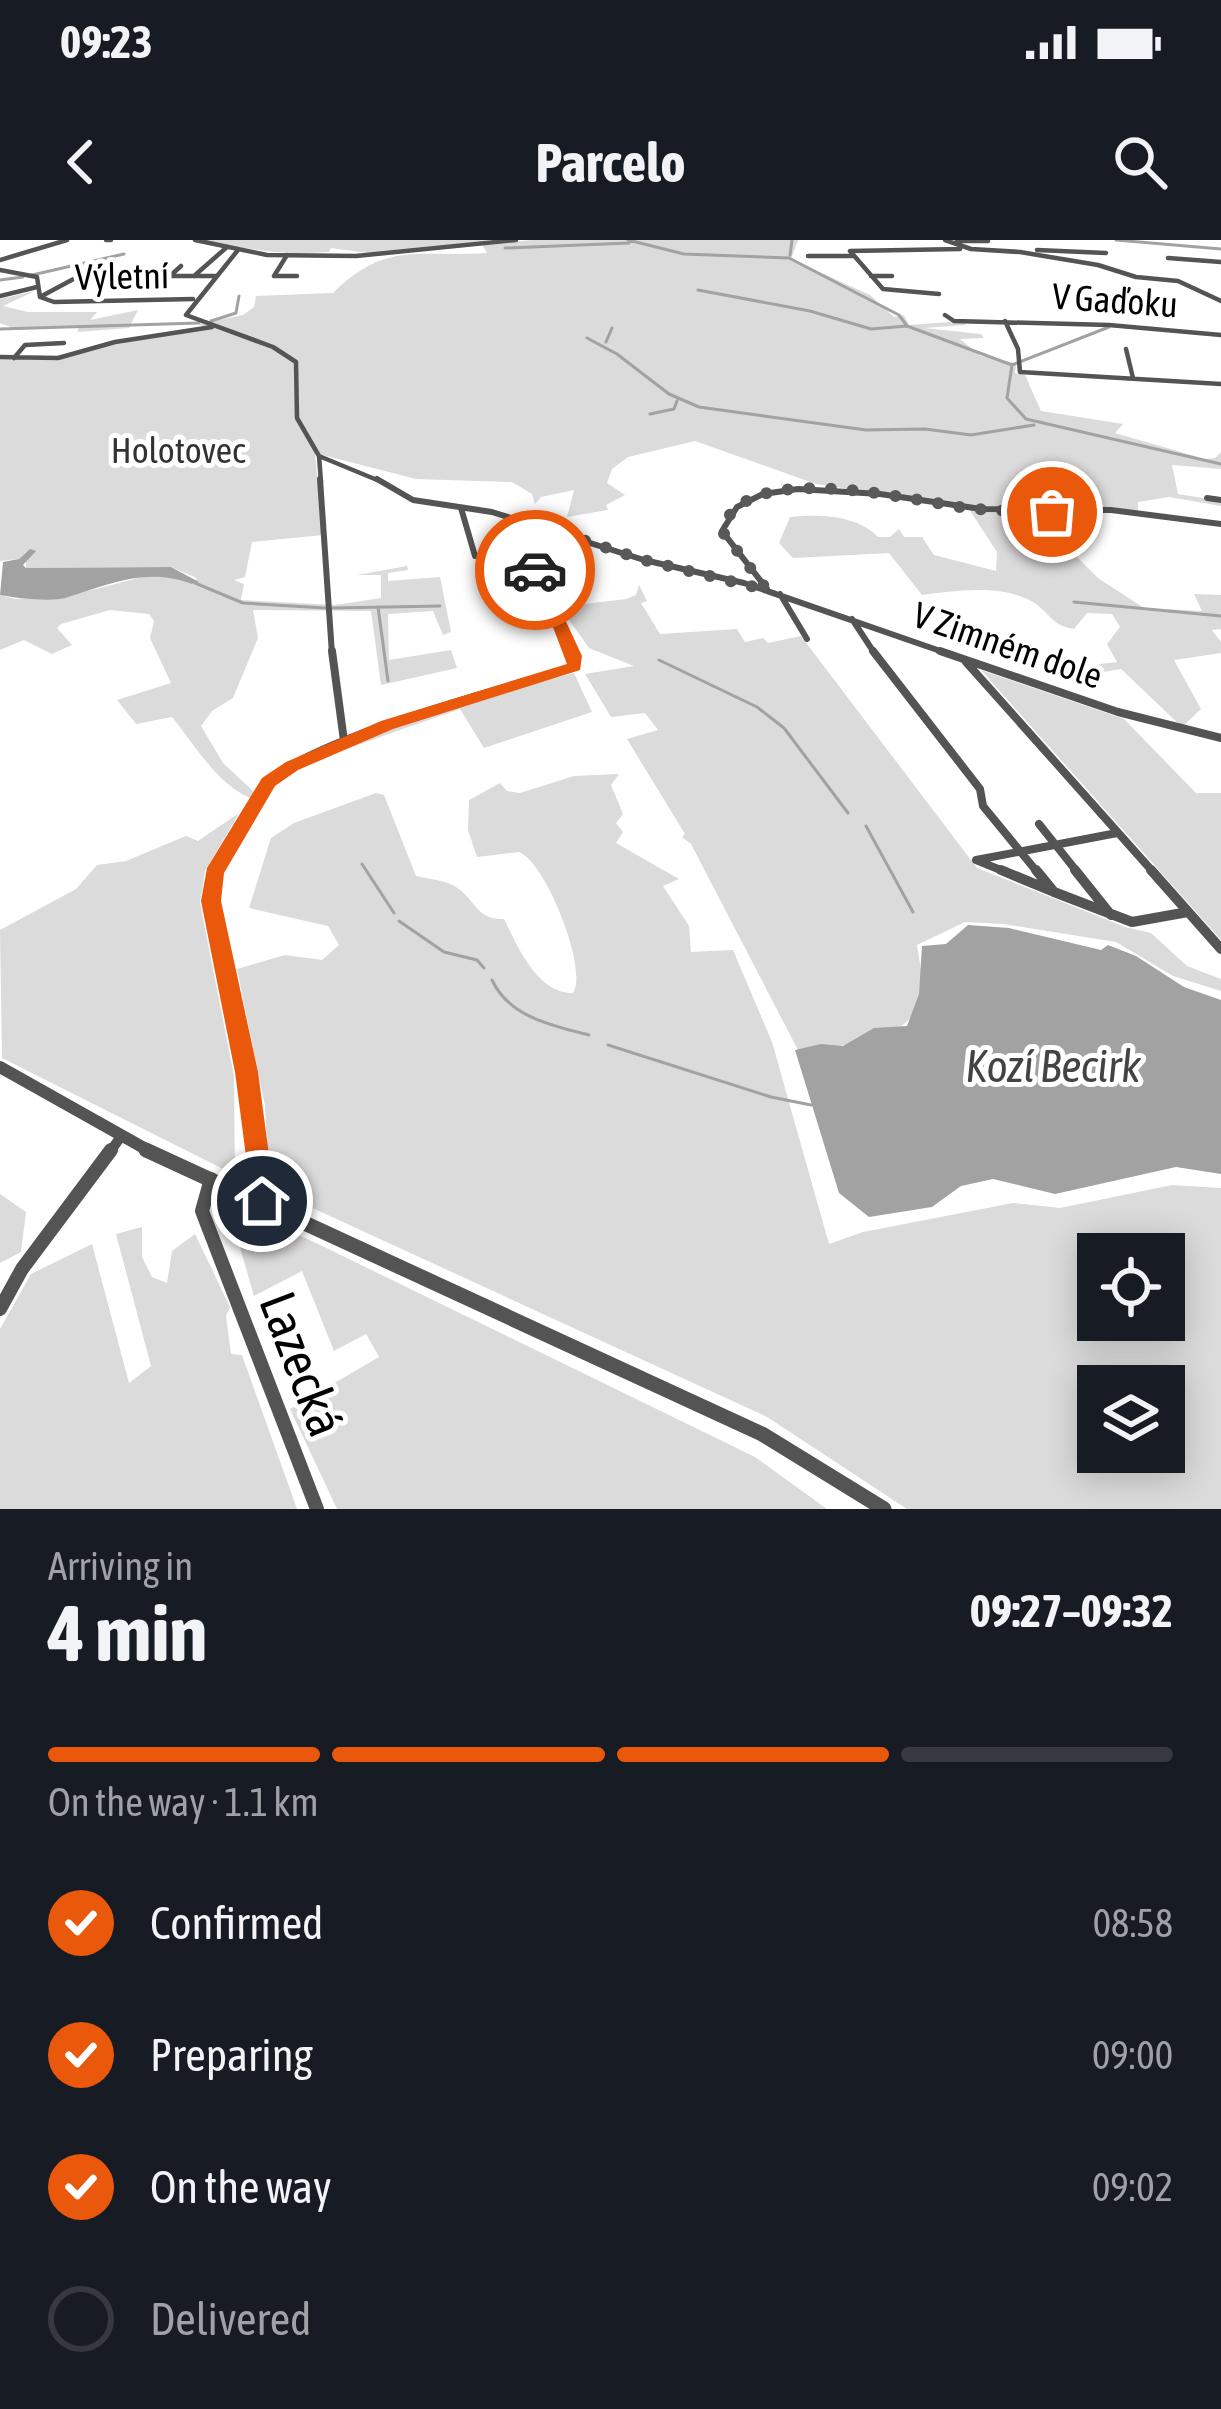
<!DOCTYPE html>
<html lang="en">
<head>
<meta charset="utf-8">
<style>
	:root { --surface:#171b24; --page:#242831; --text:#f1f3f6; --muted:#9ea1a6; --line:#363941; --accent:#ea580c }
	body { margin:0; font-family:"Asap Condensed",sans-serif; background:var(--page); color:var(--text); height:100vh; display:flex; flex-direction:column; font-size:45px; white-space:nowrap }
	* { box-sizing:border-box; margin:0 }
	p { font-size:39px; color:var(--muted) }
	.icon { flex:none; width:66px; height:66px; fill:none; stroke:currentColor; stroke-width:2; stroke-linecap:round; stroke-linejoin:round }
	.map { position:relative; height:1269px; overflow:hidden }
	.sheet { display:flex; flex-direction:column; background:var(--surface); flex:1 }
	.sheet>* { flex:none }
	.fabs { position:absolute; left:1077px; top:993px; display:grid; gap:24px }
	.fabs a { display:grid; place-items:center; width:108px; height:108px; border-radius:0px; background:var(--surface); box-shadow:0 6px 30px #0003; font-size:60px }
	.pin { position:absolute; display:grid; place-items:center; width:102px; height:102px; color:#fff; margin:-51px; border:6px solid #fff; border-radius:50%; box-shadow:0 3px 12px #0007 }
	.courier { position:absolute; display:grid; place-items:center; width:120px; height:120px; margin:-60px; border:9px solid #ea580c; border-radius:50%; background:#fff; color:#222; box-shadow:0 3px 15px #0007 }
	.head em { font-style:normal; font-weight:700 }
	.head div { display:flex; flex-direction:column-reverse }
	.head { display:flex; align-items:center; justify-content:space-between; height:204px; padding:0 48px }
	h1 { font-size:78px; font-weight:700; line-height:90px }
	.bar { display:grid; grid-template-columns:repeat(4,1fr); gap:18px 12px; align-content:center; height:144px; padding:0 48px }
	.bar i { height:15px; border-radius:9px; background:var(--line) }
	.bar .selected { background:var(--accent) }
	.bar p { grid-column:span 4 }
	ol { padding:0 48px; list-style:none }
	li { display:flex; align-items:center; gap:36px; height:132px }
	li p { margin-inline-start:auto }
	li .icon { padding:12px; border-radius:50%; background:var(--accent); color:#fff; stroke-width:4 }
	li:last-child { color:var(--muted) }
	li i { width:66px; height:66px; border:6px solid var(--line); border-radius:50% }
	.status { display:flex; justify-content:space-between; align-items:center; height:84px; padding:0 60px; background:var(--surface); direction:ltr }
	.status svg { height:33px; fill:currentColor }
	header { display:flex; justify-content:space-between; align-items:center; height:156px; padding:0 48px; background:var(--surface); font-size:54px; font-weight:700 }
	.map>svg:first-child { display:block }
	.green { fill:#dbdbdb; fill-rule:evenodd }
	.water { fill:#a2a2a2 }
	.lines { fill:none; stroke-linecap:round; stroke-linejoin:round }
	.stream { stroke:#a2a2a2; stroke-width:3 }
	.minor-far4 { stroke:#545454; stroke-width:4.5 }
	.minor-far3 { stroke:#545454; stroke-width:6 }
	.minor-far2 { stroke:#545454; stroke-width:8 }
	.minor-far1 { stroke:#545454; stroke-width:10 }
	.minor { stroke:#545454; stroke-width:14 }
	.tertiary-far2 { stroke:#545454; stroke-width:4.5 }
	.tertiary-far1 { stroke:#545454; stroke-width:12 }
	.tertiary { stroke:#545454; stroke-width:15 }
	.route { fill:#ea580c }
	.done { stroke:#595959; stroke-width:12; stroke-dasharray:0 21.6 }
	.labels { text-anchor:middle; stroke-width:10; stroke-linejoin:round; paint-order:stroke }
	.far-street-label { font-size:36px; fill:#000; stroke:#fff }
	.far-park-label { font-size:36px; fill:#323232; stroke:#fff }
	.water-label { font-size:45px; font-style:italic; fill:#434343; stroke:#fff }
	.near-street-label { font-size:51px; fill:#000; stroke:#fff }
</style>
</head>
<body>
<div class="status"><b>09:23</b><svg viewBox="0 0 49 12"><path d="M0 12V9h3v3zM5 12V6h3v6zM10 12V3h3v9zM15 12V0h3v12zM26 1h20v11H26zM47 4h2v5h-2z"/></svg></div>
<header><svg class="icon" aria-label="back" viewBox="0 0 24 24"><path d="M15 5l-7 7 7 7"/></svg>Parcelo<svg class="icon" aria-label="search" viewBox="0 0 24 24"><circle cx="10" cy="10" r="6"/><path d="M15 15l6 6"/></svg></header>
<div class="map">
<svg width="1221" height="1269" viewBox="0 0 1221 1269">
	<rect width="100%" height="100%" fill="#fff"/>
	<path class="green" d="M201,0h291l-117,14 -44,-6 -2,4c-44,4 -85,-3 -128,-12z
		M533,0h265l-7,19 79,36 24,22 10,-2 5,10 54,-4 3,4 -42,3 57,6 3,4 -24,1 21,17 35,7 -1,10 10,2 16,36 82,13 -8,9 90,26 10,-1 6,-6v17l-49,-4 6,29 43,7v5l-52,-9 -31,5v10l-172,-5 -150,-23 -121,-43 -67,16 -16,12 -5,14 18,12 -19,10 2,5 -41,7 7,-27 -33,7 -6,7 -3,-10 -20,-12 -96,-3 -101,-26 8,82 -71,7 -7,35 -11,3 10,4 -3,16 94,5 46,-7v-23h-24l50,-9 1,4 -20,3v8l52,-4 11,55 -8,3 -10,-24 -45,3 1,46 62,-10 6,18 -76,17 -10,-74 -118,-1 5,28 -25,60 -21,13 -11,15 22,37 31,29 -4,6c-34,-15 -55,-53 -78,-81l-36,7 -19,-24 54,-17 -21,-45 4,-17 -5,-7 -39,-4 -49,14 -4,4 15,17 -20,9 -28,-14 -24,10v-55l15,4 54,-3 77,-20 26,-1 22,9 3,-6 -26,-11 -145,1v-16l-7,7 -19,2v-204l60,2 36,-12 108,-19 -5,-4 44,-9 11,-8 2,-11 77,-3c54,-53 84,-35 154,-40l-5,-9z
		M35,51l-32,15 25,6h69l-7,8 48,-10 -9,18 -52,4 2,-5h-68l-11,-4v-24z
		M969,269l46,2 34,48 26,-4 23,23 46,30 58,3 -8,-17 27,1v34l-9,1 9,12v11l-47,7 27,49 -19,18 -61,-58 -23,4 -6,-8 25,-3 -10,-18 13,-17 -8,-13 -25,-1 -13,16c-21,-3 -22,-13 -38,-25 -31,-21 -80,-13 -114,-9l-33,-42 -96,5 -14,-15 11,-26c29,-3 67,-2 88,20h12l9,-8 5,8h18l12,18 62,16 1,-19z
		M639,345l8,16 -6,2 19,31 77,-5 8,13 18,-4 5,5 33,-7 176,232 148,59 26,6 36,33 34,13v12l-48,-15 -57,-34 -113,-18 -38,-2 -48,23c2,15 7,34 5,49 -8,50 -82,50 -123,58l-108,-208 -9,-7 3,-3 -58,-95 31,-9 -13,-17 -34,4 -26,-43 49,-8 -45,-18 -29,-41 66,-8 10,-4z
		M981,430l143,49 72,74h25v147z
		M574,433l18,39 -108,36 -24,-39 -151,53 41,-22 121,-40z
		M619,534l-8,11 12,29 -7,9 7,9 -7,11 63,36 -16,7 26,40 2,26 42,-2 39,92 57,202 34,-12 150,-29 47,5 112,-23 49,3v321h-314l-140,-92 -498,-229 -4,-82 -28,-137 48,-14 37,5 17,-15 -11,-19 -79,-18 22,-70 23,-15 82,-30 8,2 32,81c11,3 30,4 40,11 20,13 20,33 48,32 14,28 33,74 69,74 16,-22 -27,-131 -54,-141l-42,5 -9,-27 1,-30 31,-17 7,8 13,2 54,-17zM1098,1014h66v66h-66zM1098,1146h66v66h-66z
		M239,573l-34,58 -5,32 34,173 1,99 -233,-117 -2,-128 76,-41 21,-24 29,-4 60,-25 12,5z
		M0,954l26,18 -5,40 -21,11z
		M228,966l84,35 443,216 72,52h-490l-47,-100 89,-52 -13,-23 -32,17 -32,-80 -48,25z
		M142,987v30l10,20 15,6 5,-32 23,-17 35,73 -4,9 5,38 11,1 55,154h-297v-180l31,-55 61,-30 37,139 22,-17 -35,-132z"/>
	<path class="water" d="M30,309l6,2 -13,14 3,3 145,-1 28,15 -7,2c-45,-18 -85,1 -127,14 -14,4 -50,0 -65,-3l3,-33 16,-3z
		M968,685l41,3 92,22 7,-5 28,11 48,31 37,13v174l-45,-7 -121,27 -62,-15 -32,7 -29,21 -63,10 -30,-24 -44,-143 26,-6 22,2 31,-18 33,-2 12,-32 3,-48 24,-2z"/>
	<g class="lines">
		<path class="stream" d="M628,0l56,14 105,4 110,57 8,11 105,39 -5,33 19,21 195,45
			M1116,0l105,9
			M505,8l124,-5
			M790,15l2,-15
			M32,35l92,-21
			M0,40l23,-3
			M698,50l112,21 61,18 36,-3
			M211,81l25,-8 3,-17
			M0,89l199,-6
			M587,98l30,16 52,40 30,13 167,23 59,-1 46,6 63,-10
			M606,102l6,-14
			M1012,125l97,-38
			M650,174l24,-5 3,-8
			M195,343l48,20 82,5
			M1074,362l147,14
			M378,367l10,74
			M333,368l107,-2
			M659,420l98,47 27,21 64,85
			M866,586l47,86
			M362,624l32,49
			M399,681l45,31 33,8 7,8
			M492,740c17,37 61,46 97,55
			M608,805l163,52 40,8"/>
		<path class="minor-far4" d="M106,0h5
			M945,0l26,9 49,3 78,13 38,12 42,4 43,20
			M957,1h31
			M238,10l-52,65 87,32 23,15 1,56 22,38 63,26
			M1037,10l69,3
			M287,15l-13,21h23
			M808,16h45
			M1168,18l53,4
			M0,20l67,-20
			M181,26l-11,10h46
			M0,30l37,7 3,20 14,5 139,-3
			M194,36l33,-29
			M871,36h21
			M939,54l-56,-5 -33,-38 110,-2
			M0,56l37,-9
			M40,57l67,-36
			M945,75l9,6 155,4 112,10
			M1005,81l13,28 2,23 201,12
			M1126,109l7,29
			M0,117l58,1 57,-16 97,-15
			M14,118l11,-13 39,-2
			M319,216l2,26"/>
		<path class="minor-far3" d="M320,239l12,175
			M377,239l36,21 79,12 152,48 100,23 205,71
			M1207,258l14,2
			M461,268l14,48
			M515,278l58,136
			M767,349l-45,-58 15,-24 26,-13 35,-5 82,5 101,15 130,1 110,14
			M780,354l27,45
			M852,379l23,35"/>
		<path class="minor-far2" d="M332,411l12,90
			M873,411l107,138 3,17 55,67
			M940,411l178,61 103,26
			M966,422l188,211
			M1039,584l39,49
			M214,633c16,-29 30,-62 52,-88 38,-45 245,-98 309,-118l-3,-16
			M1008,633l-32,-13 141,-27"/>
		<path class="minor-far1" d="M216,630l-5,31 35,171 10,81
			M1001,630l53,22
			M1036,630l18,22 78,30 56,-10
			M1075,630l36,45
			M1151,630l70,79
			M109,913l11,-15"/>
		<path class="minor" d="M256,910l6,50
			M211,939l-9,32 115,298
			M0,1069l22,-40 89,-119"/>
		<path class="tertiary-far2" d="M195,0l72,15 89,1 160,-16"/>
		<path class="tertiary-far1" d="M0,827l153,86"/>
		<path class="tertiary" d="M146,910l616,284 122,75"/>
	</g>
	<path class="route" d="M530,327l12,3 40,86 -2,14 -187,59 -95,41 -23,16 -51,87 -3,28 37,171 17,129 -4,9 -9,3 -9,-3 -18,-138 -34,-171 6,-33 55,-90 24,-16 95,-41 186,-57z"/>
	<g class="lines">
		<path class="done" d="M535,330l-20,-52 129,42 123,30 -45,-59c20,-75 191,-30 245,-23 29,3 57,3 85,4"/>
	</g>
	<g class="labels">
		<g class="far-street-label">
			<text transform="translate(122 36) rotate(-1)" y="13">Výletní</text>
			<text transform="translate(1115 60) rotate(4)" y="13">V Gaďoku</text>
			<text transform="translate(1008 405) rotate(19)" y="13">V Zimném dole</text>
		</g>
		<g class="far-park-label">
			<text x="178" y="223">Holotovec</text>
		</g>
		<g class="water-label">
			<text x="1053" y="842">Kozí Becirk</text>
		</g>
		<g class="near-street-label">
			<text transform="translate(302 1124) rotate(69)" y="18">Lazecká</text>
		</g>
	</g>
</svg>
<div class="fabs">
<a><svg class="icon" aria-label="locate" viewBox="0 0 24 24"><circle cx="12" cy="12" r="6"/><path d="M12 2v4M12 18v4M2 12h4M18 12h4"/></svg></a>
<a><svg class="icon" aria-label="layers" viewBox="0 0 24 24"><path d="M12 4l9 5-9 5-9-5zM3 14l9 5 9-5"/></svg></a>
</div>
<div class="pin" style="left:1052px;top:272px;background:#ea580c"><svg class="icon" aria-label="bag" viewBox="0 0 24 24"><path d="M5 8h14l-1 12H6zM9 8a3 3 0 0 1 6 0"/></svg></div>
<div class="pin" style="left:262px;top:961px;background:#1f2937"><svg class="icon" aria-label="home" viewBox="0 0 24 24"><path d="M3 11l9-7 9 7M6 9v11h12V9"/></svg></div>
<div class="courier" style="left:535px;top:330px"><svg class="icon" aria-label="car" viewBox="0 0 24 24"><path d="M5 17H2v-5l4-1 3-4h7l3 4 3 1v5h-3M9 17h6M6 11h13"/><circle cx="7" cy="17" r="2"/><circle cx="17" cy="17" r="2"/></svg></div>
</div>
<section class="sheet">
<div class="head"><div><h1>4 min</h1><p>Arriving in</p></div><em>09:27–09:32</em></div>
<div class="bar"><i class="selected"></i><i class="selected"></i><i class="selected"></i><i></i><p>On the way · 1.1 km</p></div>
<ol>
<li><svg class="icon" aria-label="check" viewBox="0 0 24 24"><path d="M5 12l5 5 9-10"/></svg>Confirmed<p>08:58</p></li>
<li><svg class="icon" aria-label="check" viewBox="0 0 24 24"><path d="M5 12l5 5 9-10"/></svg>Preparing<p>09:00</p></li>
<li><svg class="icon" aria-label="check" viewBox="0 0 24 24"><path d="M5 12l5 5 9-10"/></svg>On the way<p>09:02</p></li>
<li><i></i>Delivered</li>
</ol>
</section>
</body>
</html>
